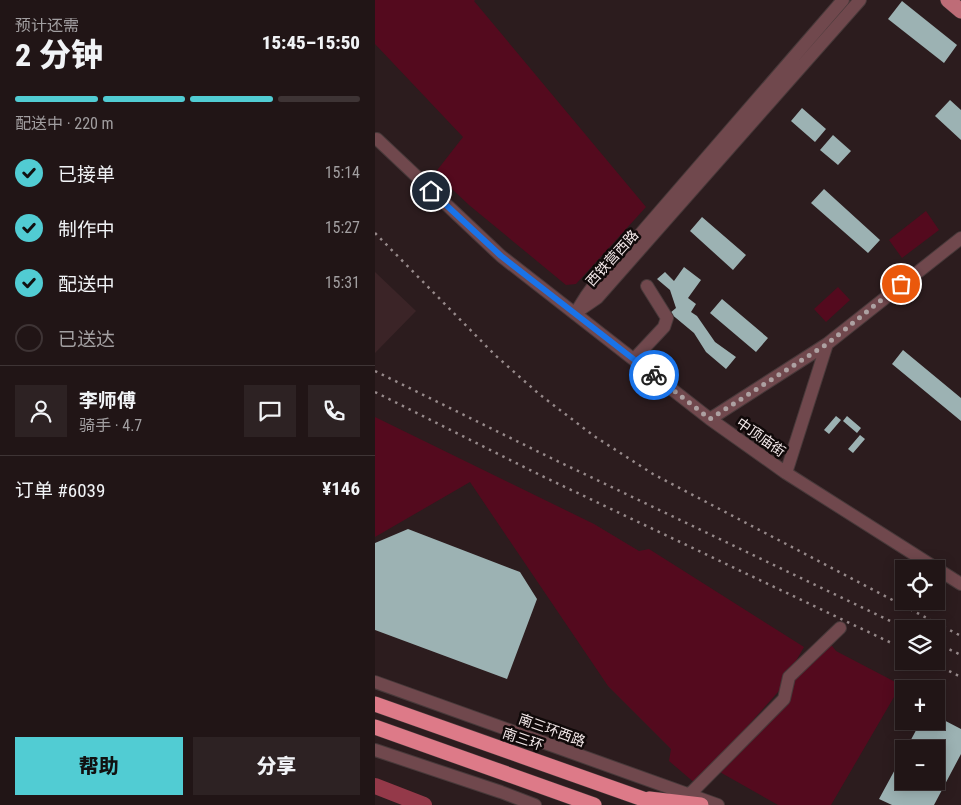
<!DOCTYPE html>
<html lang="zh">
<head>
<meta charset="utf-8">
<style>
	:root { --surface:#211516; --page:#2d2223; --text:#f1f3f6; --muted:#a29fa1; --line:#3e3435; --accent:#51ccd3 }
	body { margin:0; font-family:"Roboto Condensed","Noto Sans SC",sans-serif; background:var(--page); color:var(--text); height:100vh; display:flex; flex-direction:column; font-size:19px; white-space:nowrap }
	* { box-sizing:border-box; margin:0 }
	p { font-size:16px; color:var(--muted) }
	.icon { flex:none; width:28px; height:28px; fill:none; stroke:currentColor; stroke-width:2; stroke-linecap:round; stroke-linejoin:round }
	.map { position:relative; flex:1; overflow:hidden }
	.panel { display:flex; flex-direction:column; background:var(--surface); width:375px }
	.panel>* { flex:none }
	.buttons { position:absolute; left:520px; top:560px; display:grid; gap:10px }
	.buttons a { display:grid; place-items:center; width:50px; height:50px; border-radius:0px; background:var(--surface); box-shadow:0 2px 12px #0003,0 0 0 1px var(--line); font-size:25px }
	.pin { position:absolute; display:grid; place-items:center; width:42px; height:42px; color:#fff; margin:-21px; border:2px solid #fff; border-radius:50%; box-shadow:0 1px 5px #0007 }
	.courier { position:absolute; display:grid; place-items:center; width:50px; height:50px; margin:-25px; border:4px solid #1a73e8; border-radius:50%; background:#fff; color:#222; box-shadow:0 1px 6px #0007 }
	.headline em { font-style:normal; font-weight:800 }
	.headline div { display:flex; flex-direction:column-reverse }
	.headline { display:flex; align-items:center; justify-content:space-between; height:85px; padding:0 15px }
	h1 { font-size:32px; font-weight:800; line-height:38px }
	.bar { display:grid; grid-template-columns:repeat(4,1fr); gap:8px 5px; align-content:center; height:60px; padding:0 15px }
	.bar i { height:6px; border-radius:4px; background:var(--line) }
	.bar .on { background:var(--accent) }
	.bar p { grid-column:span 4 }
	.line { display:flex; align-items:center; gap:12px; padding:0 15px; border-top:1px solid var(--line) }
	.line div { flex:1 }
	.round { display:grid; place-items:center; flex:none; width:52px; height:52px; border-radius:0px; background:var(--page) }
	ol { padding:0 15px; list-style:none }
	li { display:flex; align-items:center; gap:15px; height:55px }
	li p { margin-inline-start:auto }
	li .icon { padding:5px; border-radius:50%; background:var(--accent); color:#111; stroke-width:4 }
	li:last-child { color:var(--muted) }
	li i { width:28px; height:28px; border:2px solid var(--line); border-radius:50% }
	.action { display:flex; gap:10px; margin-top:auto; padding:10px 15px }
	.action a { flex:1; height:58px; border-radius:0px; background:var(--accent); color:#111; font-size:20px; font-weight:800; line-height:58px; text-align:center }
	.action a+a { background:var(--page); color:var(--text) }
	main { display:flex; flex:1; min-height:0 }
	.map>svg:first-child { display:block }
	.built { fill:#3b2427 }
	.green { fill:#540a1e }
	.lines { fill:none; stroke-linecap:round; stroke-linejoin:round }
	.river { stroke:#943949; stroke-width:16 }
	.building { fill:#9cb2b3 }
	.minor-casing { stroke:#48393a; stroke-width:14 }
	.major-casing { stroke:#48393a; stroke-width:16 }
	.highway-casing { stroke:#48393a; stroke-width:16 }
	.minor { stroke:#70484d; stroke-width:12 }
	.major { stroke:#be6c77; stroke-width:15 }
	.highway { stroke:#dd7a88; stroke-width:15 }
	.rail { stroke:#96898a; stroke-width:2.5; stroke-dasharray:2.5 5; stroke-linecap:butt }
	.done { stroke:#ada1a2; stroke-width:5; stroke-dasharray:0 9 }
	.route { stroke:#1a73e8; stroke-width:6 }
	.labels { text-anchor:middle; stroke-width:5; stroke-linejoin:round; paint-order:stroke }
	.street-label { font-size:14px; fill:#f3e8e9; stroke:#100909 }
</style>
</head>
<body>
<main>
<section class="panel">
<div class="headline"><div><h1>2 分钟</h1><p>预计还需</p></div><em>15:45–15:50</em></div>
<div class="bar"><i class="on"></i><i class="on"></i><i class="on"></i><i></i><p>配送中 · 220 m</p></div>
<ol>
<li><svg class="icon" aria-label="check" viewBox="0 0 24 24"><path d="M5 12l5 5 9-10"/></svg>已接单<p>15:14</p></li>
<li><svg class="icon" aria-label="check" viewBox="0 0 24 24"><path d="M5 12l5 5 9-10"/></svg>制作中<p>15:27</p></li>
<li><svg class="icon" aria-label="check" viewBox="0 0 24 24"><path d="M5 12l5 5 9-10"/></svg>配送中<p>15:31</p></li>
<li><i></i>已送达</li>
</ol>
<div class="line" style="height:90px"><a class="round"><svg class="icon" aria-label="person" viewBox="0 0 24 24"><circle cx="12" cy="8" r="4"/><path d="M4 21q1-7 8-7t8 7"/></svg></a><div><b>李师傅</b><p>骑手 · 4.7</p></div><a class="round"><svg class="icon" aria-label="chat" viewBox="0 0 24 24"><path d="M4 5h16v11H9l-5 4z"/></svg></a><a class="round"><svg class="icon" aria-label="phone" viewBox="0 0 24 24"><path d="M5 4h4l2 5-3 2q2 4 5 5l2-3 5 2v4C11 20 4 13 5 4z"/></svg></a></div>
<div class="line" style="height:65px"><div>订单 #6039</div><b>¥146</b></div>
<div class="action"><a>帮助</a><a>分享</a></div>
</section>
<div class="map">
<svg width="586" height="805" viewBox="0 0 586 805">
	<rect width="100%" height="100%" fill="#2c1c1e"/>
	<path class="built" d="M0,272l41,39 -41,42z"/>
	<path class="green" d="M0,0h100l-1,1 172,206 -70,77 -10,1 -97,-80 -34,-32 28,-36 -88,-93z
		M551,211l13,19 -37,28 -13,-18z
		M463,287l12,13 -24,22 -12,-13z
		M0,417l219,107 45,27 10,-2 155,98 -26,45 -82,92 -27,-23 2,-12 -63,-63 -138,-204 -95,55z
		M454,642l7,9 65,34 -70,120h-53l-60,-34 67,-67 7,-26z"/>
	<g class="lines">
		<path class="river" d="M0,786l49,19"/>
	</g>
	<path class="building" d="M527,1l55,44 -13,18 -56,-44z
		M575,100l11,10v30l-26,-24z
		M427,108l24,21 -11,13 -24,-21z
		M458,135l18,16 -13,14 -18,-15z
		M449,189l56,51 -12,13 -57,-50z
		M327,217l44,38 -13,15 -43,-39z
		M309,267l17,13 -13,18 8,6 -5,8 6,4 18,26 21,15 -10,12 -20,-17 -12,-19 -24,-20 6,-5 -6,-18 -13,-11 8,-7 9,9z
		M347,299l46,39 -12,14 -46,-39z
		M528,350l58,48v23l-69,-57z
		M461,416l5,4 -12,14 -5,-4z
		M472,416l14,12 -4,5 -14,-12z
		M485,435l5,4 -12,14 -5,-4z
		M33,529l112,43 17,27 -30,80 -132,-49v-87z
		M561,716l25,13v25l-27,51h-42l-13,-6 25,-46v28h32v-32h-30l15,-28h15z"/>
	<g class="lines">
		<g class="minor-casing">
			<path id="minor" d="M2,139l124,117 209,163 76,54 175,111
				M203,309c14,-24 31,-44 52,-63l213,-246
				M200,313l22,-15 263,-298
				M259,359l30,-32 3,-9 -20,-32
				M335,419l117,-75 134,-106
				M411,473l41,-129
				M0,682l343,123
				M0,750l126,42 34,13
				M314,795l95,-96 5,-22 51,-49"/>
		</g>
		<g class="major-casing">
			<path id="major" d="M573,0l13,11"/>
		</g>
		<g class="highway-casing">
			<path id="highway" d="M0,704l285,101
				M0,727l219,78
				M274,799l52,6"/>
		</g>
		<use href="#minor" class="minor"/>
		<use href="#major" class="major"/>
		<use href="#highway" class="highway"/>
		<path class="rail" d="M0,233l120,122 44,39 55,42 59,38 308,162
			M0,371l176,87 356,171
			M0,392l167,84 362,173
			M561,643l25,12
			M554,661l32,16"/>
	</g>
	<g class="lines">
		<path class="done" d="M279,375l56,44 117,-75 74,-60"/>
		<path class="route" d="M56,191l70,65 153,119"/>
	</g>
	<g class="labels">
		<g class="street-label">
			<text transform="translate(237 258) rotate(-48)" y="5">西铁营西路</text>
			<text transform="translate(386 437) rotate(35)" y="5">中顶庙街</text>
			<text transform="translate(177 730) rotate(20)" y="5">南三环西路</text>
			<text transform="translate(148 739) rotate(19)" y="5">南三环</text>
		</g>
	</g>
</svg>
<div class="buttons">
<a><svg class="icon" aria-label="locate" viewBox="0 0 24 24"><circle cx="12" cy="12" r="6"/><path d="M12 2v4M12 18v4M2 12h4M18 12h4"/></svg></a>
<a><svg class="icon" aria-label="layers" viewBox="0 0 24 24"><path d="M12 4l9 5-9 5-9-5zM3 14l9 5 9-5"/></svg></a>
<a>+</a>
<a>−</a>
</div>
<div class="pin" style="left:526px;top:284px;background:#ea580c"><svg class="icon" aria-label="bag" viewBox="0 0 24 24"><path d="M5 8h14l-1 12H6zM9 8a3 3 0 0 1 6 0"/></svg></div>
<div class="pin" style="left:56px;top:191px;background:#1f2937"><svg class="icon" aria-label="home" viewBox="0 0 24 24"><path d="M3 11l9-7 9 7M6 9v11h12V9"/></svg></div>
<div class="courier" style="left:279px;top:375px"><svg class="icon" aria-label="bike" viewBox="0 0 24 24"><circle cx="6" cy="16" r="4"/><circle cx="18" cy="16" r="4"/><path d="M6 16l4-8h5l3 8M10 8l3 8H6M13 5h3"/></svg></div>
</div>
</main>
</body>
</html>
